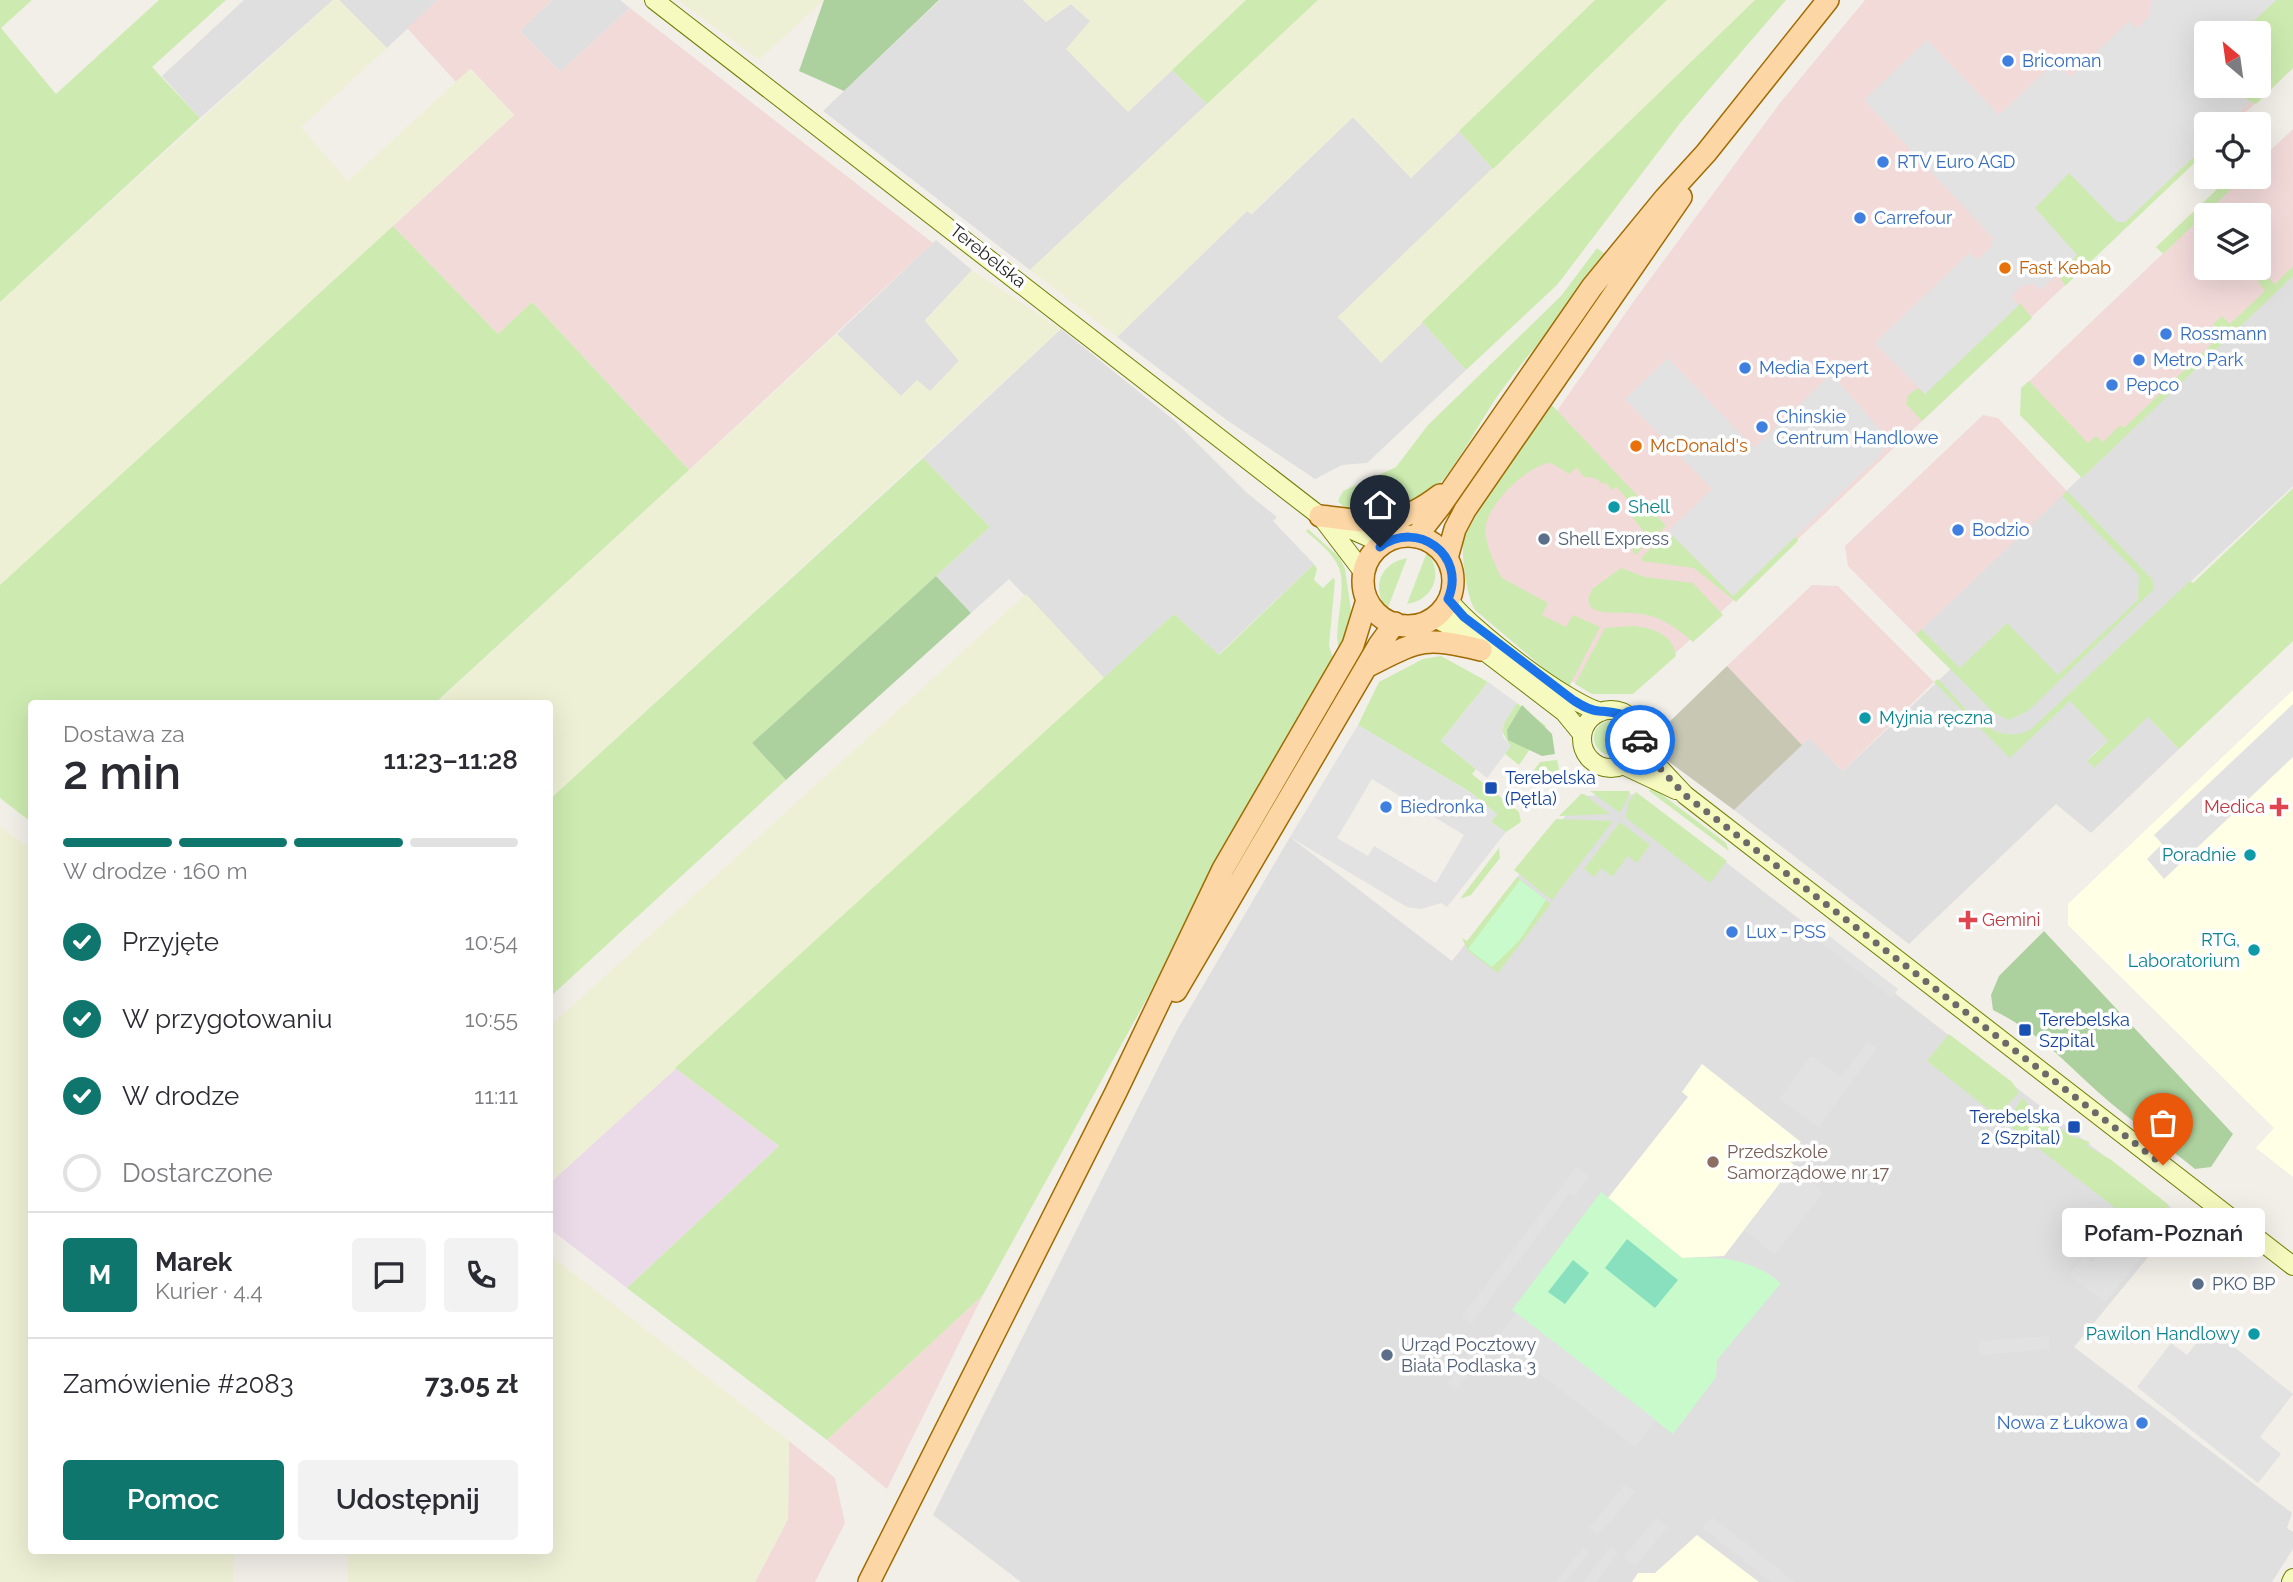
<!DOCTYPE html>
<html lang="pl">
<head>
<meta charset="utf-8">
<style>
	:root { --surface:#fff; --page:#f2f2f3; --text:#2b2b33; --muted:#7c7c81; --line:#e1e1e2; --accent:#0f766e }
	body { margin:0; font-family:Raleway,sans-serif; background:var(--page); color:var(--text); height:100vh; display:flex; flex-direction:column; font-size:26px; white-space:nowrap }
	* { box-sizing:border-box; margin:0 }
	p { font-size:23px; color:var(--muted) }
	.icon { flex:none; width:38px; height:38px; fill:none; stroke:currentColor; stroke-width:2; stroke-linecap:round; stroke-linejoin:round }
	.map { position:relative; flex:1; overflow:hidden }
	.sheet { position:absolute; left:28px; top:700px; width:525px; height:854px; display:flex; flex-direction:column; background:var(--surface); border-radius:7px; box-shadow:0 7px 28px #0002 }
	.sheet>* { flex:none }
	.needle { width:46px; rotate:331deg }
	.fabs { position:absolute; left:2194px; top:21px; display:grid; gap:14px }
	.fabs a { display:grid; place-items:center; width:77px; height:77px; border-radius:7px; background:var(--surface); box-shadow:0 7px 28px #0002; font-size:35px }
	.pin { position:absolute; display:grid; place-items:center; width:60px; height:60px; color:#fff; margin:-72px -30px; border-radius:50% 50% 50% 0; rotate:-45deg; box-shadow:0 0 7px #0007 }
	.pin .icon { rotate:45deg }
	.courier { position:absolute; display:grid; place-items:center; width:70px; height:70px; margin:-35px; border:5px solid #1a73e8; border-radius:50%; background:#fff; color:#222; box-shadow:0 2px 9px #0007 }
	.bubble { position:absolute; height:49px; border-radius:7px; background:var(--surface); box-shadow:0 7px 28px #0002; font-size:23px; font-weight:600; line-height:49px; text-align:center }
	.summary em { font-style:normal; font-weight:600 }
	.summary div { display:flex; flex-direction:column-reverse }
	.summary { display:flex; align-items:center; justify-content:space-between; height:119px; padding:0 35px }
	h1 { font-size:46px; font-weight:600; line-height:52px }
	.bar { display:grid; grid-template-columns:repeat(4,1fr); gap:10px 7px; align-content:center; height:84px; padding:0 35px }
	.bar i { height:9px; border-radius:5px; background:var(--line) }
	.bar .active { background:var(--accent) }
	.bar p { grid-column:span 4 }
	.line { display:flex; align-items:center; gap:18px; padding:0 35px; border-top:2px solid var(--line) }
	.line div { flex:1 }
	.round { display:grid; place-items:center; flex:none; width:74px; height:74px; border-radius:7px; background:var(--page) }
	ol { padding:0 35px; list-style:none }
	li { display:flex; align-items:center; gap:21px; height:77px }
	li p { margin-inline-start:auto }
	li .icon { padding:7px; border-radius:50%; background:var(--accent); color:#fff; stroke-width:4 }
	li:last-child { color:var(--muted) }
	li i { width:38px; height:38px; border:4px solid var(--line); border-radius:50% }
	.cta { display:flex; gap:14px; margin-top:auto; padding:14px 35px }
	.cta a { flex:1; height:80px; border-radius:7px; background:var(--accent); color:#fff; font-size:28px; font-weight:600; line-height:80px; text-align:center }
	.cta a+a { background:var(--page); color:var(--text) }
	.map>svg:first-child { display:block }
	.residential { fill:#e0dfdf }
	.commercial { fill:#f2dad9; fill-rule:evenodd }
	.industrial { fill:#ebdbe8 }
	.education { fill:#ffffe5 }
	.construction { fill:#c7c7b4 }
	.farmland { fill:#eef0d5 }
	.grass { fill:#cdebb0 }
	.forest { fill:#add19e }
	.park { fill:#c8facc }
	.pitch { fill:#88e0be }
	.parking { fill:#e2e2e2; fill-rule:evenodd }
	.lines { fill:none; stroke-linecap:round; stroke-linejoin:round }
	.secondary-casing { stroke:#707d05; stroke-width:20 }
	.primary-casing { stroke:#a06b00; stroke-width:24 }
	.secondary { stroke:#f7fabf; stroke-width:18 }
	.primary { stroke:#fcd6a4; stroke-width:21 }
	.done { stroke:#6b6a68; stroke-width:7; stroke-dasharray:0 12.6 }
	.route { stroke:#1a73e8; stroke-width:9 }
	.shop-dot { fill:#3f7fe0; stroke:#fff; stroke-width:2.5 }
	.food-dot { fill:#e8710a; stroke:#fff; stroke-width:2.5 }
	.culture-dot { fill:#0f9aa8; stroke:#fff; stroke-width:2.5 }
	.service-dot { fill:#5c6f8a; stroke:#fff; stroke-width:2.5 }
	.transit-dot { fill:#1a4fb4; stroke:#fff; stroke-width:2.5 }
	.health-dot { fill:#e0444e; stroke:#fff; stroke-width:2.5 }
	.education-dot { fill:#8d6e63; stroke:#fff; stroke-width:2.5 }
	.labels { text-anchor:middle; stroke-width:7; stroke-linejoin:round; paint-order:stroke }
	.shop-label { font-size:18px; fill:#366cbe; stroke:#fff; text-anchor:start }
	.street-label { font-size:18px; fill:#222; stroke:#fff }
	.food-label { font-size:18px; fill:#c56008; stroke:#fff; text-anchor:start }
	.culture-label { font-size:18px; fill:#0d838f; stroke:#fff; text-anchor:end }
	.service-label { font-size:18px; fill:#4e5e75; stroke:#fff; text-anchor:start }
	.transit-label { font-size:18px; fill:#164399; stroke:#fff; text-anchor:start }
	.health-label { font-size:18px; fill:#be3a42; stroke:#fff; text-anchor:end }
	.education-label { font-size:18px; fill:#785e54; stroke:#fff; text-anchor:start }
</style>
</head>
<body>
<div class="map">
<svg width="2293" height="1582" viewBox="0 0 2293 1582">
	<rect width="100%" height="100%" fill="#f2efe9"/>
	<path class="residential" d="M244,0h89l-133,118 -38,-42z
		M339,0h99l-51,48z
		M552,0h68l10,8 -70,64 -40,-41z
		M940,0h83l23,22 25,-18 20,18 38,89 43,-41 35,34 -177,166 -207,-159z
		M1353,117l58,61 48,-47 34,38 -155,148 43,45 41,-40 44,48 -99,93 -25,2 -27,14 -87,-58 -111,-84 130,-126 5,3z
		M936,240l36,30 -47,50 34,41 -29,31 -29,4 -64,-62z
		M2293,274v212l-226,211 41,44 -21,19 61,-43 31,32 -88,84 -35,-29 -147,140 -175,-134 75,-73 34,34 113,-107 -35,-34z
		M1061,329l114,92 72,72 30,24 -4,4 41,43 -96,91 -44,-41 -69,65 -96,-100 -38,34 -35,-37 54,-49 -67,-69z
		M1638,794l544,422 -108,131 218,166 -5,15 6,4v17l-21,33h-1251l-88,-67 243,-483 114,-195 162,124 129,-165z"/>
	<path class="commercial" d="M438,0h114l-32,31 40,41 70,-64 303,235 -244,227 -157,-168 -34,32 -105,-108 121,-111 -43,-46 -15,13 -49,-54z
		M1865,0h428v68l-60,56h-26v26l-474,451 -102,92 -55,-9 -38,-30 -62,-128 163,-232 141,-191zM2207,33h52v53h-52z
		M2293,129v145l-211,202 -61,-87 222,-212h16v-16zM2207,215h52v53h-52z
		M1983,415l15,3 69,73 -151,144 -68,-69 -3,-20z
		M1812,585l26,1 96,96 -91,89 -34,-33 -7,7 -75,-79z
		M983,1295l-96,194 -60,-49z
		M789,1441l46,37 10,45 -30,59h-60l33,-63z"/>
	<path class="industrial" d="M675,1068l104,78 -152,142 -77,-59v-46z"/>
	<path class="education" d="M2293,690v487l-37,-29 18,-20 -206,-203v-21z
		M1702,1064l99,78 -14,17 7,6 -70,91 -42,2 -74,-60 80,-101 -6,-5z
		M1697,1535l62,47h-127l6,-9h17z"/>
	<path class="construction" d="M1727,666l75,79 -68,65 -66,-49 -10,-20 2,-10z"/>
	<path class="farmland" d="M333,0h6l48,48 -86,79 47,54 122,-112 44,46 -514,470v-283z
		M678,0h146l-65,60z
		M1023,0h223l-118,112 -62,-63 24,-28 -19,-17 -25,18z
		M1318,0h277l-184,178 -58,-61 -102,97 -4,-3 -130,126 -87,-67z
		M1667,0h88l-374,363 -43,-46z
		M972,270l89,59 -511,470v-95h-115l402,-370 64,62 16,-16 13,11 29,-30 -34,-40z
		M1026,594l79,85 -555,504v-157z
		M0,826l32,24v700l202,1 -1,31h-233z
		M550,1255l239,186 -1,78 -33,63h-407l-1,-31 203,-1z"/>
	<path class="grass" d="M0,0h32l-31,28 55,66 103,-94h67l-74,67 48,51 -200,184z
		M1246,0h72l-111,104 -35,-34z
		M1595,0h72l-174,169 -34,-38z
		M1755,0h31l-105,122 -124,163 -91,85 -44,-48z
		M2276,0h17v68l-37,36 -11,-5 -14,-13h28v-53h-18z
		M2207,144v7l-142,135 -6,-10 18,-21 -42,-47 34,-37 56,51z
		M2230,177h14l-81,77 -7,-7z
		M393,226l105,108 34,-32 157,168 -254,233 -403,1 -1,118 -31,-24v-213z
		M1597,248l12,9c-34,45 -72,85 -105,130 -26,35 -49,87 -81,114 -16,13 -73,19 -85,0l5,-10 53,-24 32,-42 133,-129z
		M2293,266v10l-211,202 -62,-63 1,-27 8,-7 59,62 8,-7 7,6 17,-17 4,3 98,-94 -9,-10 9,-8 8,8 35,-33 -7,-9 7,-7 10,9z
		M2020,303l12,15 -110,103 -16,-17 2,-9 10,-7 7,6z
		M1548,401l118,125 -31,29 -3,-5 16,-13 -18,-23 5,-5 -18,-22 -5,3 -6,-7 -3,1 -8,-6 -11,-1 -7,-9 -8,6 -18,-11c-21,0 -62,40 -65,62 -3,15 9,40 16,53l46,25 -6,12 24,12 7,-12 27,12 -32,62 -93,-79c-10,-16 -15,-64 -11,-83z
		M923,458l67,69 -238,216 34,37 -236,217v-198z
		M2293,488v153l-114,108 -31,-32 -54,51 -7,-7 21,-20 -38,-40 -60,57 -76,-76 4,-3c25,25 52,69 92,51l160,-149 3,2z
		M2067,491l85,88 2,10 -126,122 -19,9 -15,-7 -78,-78 5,-6 39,39 47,-45 51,52 80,-75 1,-25 -77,-79z
		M1308,529l31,28 6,12 8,55 -12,27c-11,-12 7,-61 -2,-83 -6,-15 -21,-26 -33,-37z
		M1672,535l61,61 63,-60 2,5 -62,61 -42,-34 -52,-7v-4l19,-19 7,7z
		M1427,552c17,21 7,48 -20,52z
		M1407,558l-20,52c-16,-22 -7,-47 20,-52z
		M1314,564l3,5 -3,11 9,8 10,-10 2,2 -6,66 5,14 -351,635 -156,145 -200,-152 152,-142 -104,-78 499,-454 45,41z
		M1621,568l24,9 48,6 30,32 -30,27c-20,-17 -37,-29 -64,-29 -15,-1 -24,2 -38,-5l-3,-8 4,-11z
		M1632,626c20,1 41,8 44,30l-43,38h-41l-17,-10 30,-56z
		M1441,656l47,26 -47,59 35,28 -4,5 47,38 2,10 -15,10 -15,-10 6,-8 -27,-22 -112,-67 21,-43 44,-23z
		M1517,703l29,23 -27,39 -14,-11 5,-8 -8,-15 3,-13z
		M1594 738a17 17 0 1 1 34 0a17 17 0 1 1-34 0Z
		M1557,760l2,9 -5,9 -11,4 -15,-4 12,-16z
		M1652,787l74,56 3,8 -80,-60z
		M1590,791h39l1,2 -10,20z
		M1636,792l91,69 -17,22 -84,-65 2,-16z
		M1581,794h3l26,20 -51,2z
		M1556,819l57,2 -61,79 -38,-30z
		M1620,822l30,23 -13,18 -9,-7 -16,21 -11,-9 -7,9 -10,-8z
		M1499,848l1,10 -29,37 -11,4z
		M1517,877l34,27 -53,69 -30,-22 -6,-13 5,3z
		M1949,1034l63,48 7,11 -22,23 -70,-55z
		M2023,1097l8,12 -2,9 11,7 6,-7 25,18 19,6 -3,4 23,13 59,46 -23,27 -140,-109z"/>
	<path class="forest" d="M824,0h115l-95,91 -45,-20z
		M936,576l35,37 -185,167 -34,-37z
		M1522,705l30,29 3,20 -13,2 -34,-16 -1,-10z
		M2044,931l189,203 -22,33 -16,2c-32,-26 -67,-50 -97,-77 -38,-34 -57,-58 -105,-82l-2,-15 8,-19z"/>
	<path class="park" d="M1520,880l26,20 -27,41 -27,26 -24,-18z
		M1601,1192l81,66c39,-2 68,0 99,25l-64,77 -1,17 -43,57 -161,-124z"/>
	<path class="pitch" d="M1627,1239l51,41 -23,28 -50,-40z
		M1573,1260l16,13 -24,31 -17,-12z"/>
	<path class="parking" d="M2151,0h125l-35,33h-34v53h24l19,16 -23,22h-20v20l-82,78h-8l-48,-49 -34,35 42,47 -36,35 -8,-6 -11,2 -11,11 8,8 -94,89 -50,-51 94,-90 8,7 14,-13 2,-9 -129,-138 63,-60 72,75 56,-53 15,15 59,-56 8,8 13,-14z
		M1668,358l86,90 77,-74 55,62 1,7 -7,13 -147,140 -65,-65 44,-42 -87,-90z
		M1488,682l29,21 -15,24 1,10 8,9 -24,32 -46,-37z
		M2293,704v53l-129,122 -17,-20 15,-15 -8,-9z
		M1358,725l112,67 27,22 -6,8 15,10 -59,75 -6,-4 -20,6 -14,-2 -117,-70zM1372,779l92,56 -28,48 -62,-37 -6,10 -31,-18z
		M1811,922l87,67 -6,9 -87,-68z
		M1868,1042l9,6 -59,79 -39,-28 32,-43 30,21z
		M1794,1165l29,27 -48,63 -31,-25z
		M1577,1166l12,10 -14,20 -6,-2 -97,129 -10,-7z
		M2119,1231l27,21 -41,50 -36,-27 15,-19 9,7z
		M1516,1313l140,107 -21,27 -139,-107z
		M2209,1327l84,67 -33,43 21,17 -23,29 -121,-96 34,-44 16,12z
		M2049,1336l1,13 -70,6 -1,-14z
		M1480,1341l10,7 -34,42 -9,-7z
		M1625,1484l10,8 -37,44 -9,-8z
		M1712,1517l83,65h-24l-68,-54z
		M1656,1518l11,9 -32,39 -11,-9z
		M1583,1547l7,5 -25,30h-10z
		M1610,1547l8,6 -22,29h-13z"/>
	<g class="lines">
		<g class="secondary-casing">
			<path id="secondary" d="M654,0l666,516 64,28
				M1322,518l42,55
				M1448,599c21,29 120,105 153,113
				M1433,617l21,11 110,84 18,22
				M1582 739a29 29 0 1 1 58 0a29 29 0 1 1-58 0Z
				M1639,746l46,49 608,471
				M1623,765l53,25
				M2291,1582l2,-4"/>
		</g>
		<g class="primary-casing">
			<path id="primary" d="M1320,516c52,6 75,14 120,-21
				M1363 581a45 45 0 1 1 90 0a45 45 0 1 1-90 0Z
				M1416,537l25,-32 151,-218 73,-89 41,-45 122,-153
				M1447,558l8,-29 10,-19 216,-313
				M1368,666c52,-26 54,-30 113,-16
				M1176,991l203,-346 16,-22
				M869,1582l247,-490 107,-223 130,-224 14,-45"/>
		</g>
		<use href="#secondary" class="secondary"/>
		<use href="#primary" class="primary"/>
	</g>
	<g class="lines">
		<path class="done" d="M1640,740l-1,6 46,49 478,370"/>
		<path class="route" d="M1380,547c37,-28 87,8 68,52l16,18 109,83c8,5 17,11 26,11 21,2 40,2 41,29"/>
	</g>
	<g class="shop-dot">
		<circle cx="2008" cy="61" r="7"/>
		<circle cx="1883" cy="162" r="7"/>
		<circle cx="1860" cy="218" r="7"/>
		<circle cx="2166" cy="334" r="7"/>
		<circle cx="2139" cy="360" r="7"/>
		<circle cx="1745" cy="368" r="7"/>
		<circle cx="2112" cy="385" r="7"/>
		<circle cx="1762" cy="427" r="7"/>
		<circle cx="1958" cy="530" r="7"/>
		<circle cx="1386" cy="807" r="7"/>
		<circle cx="1732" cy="932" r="7"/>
		<circle cx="2142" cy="1423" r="7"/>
	</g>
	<g class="food-dot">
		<circle cx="2005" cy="268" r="7"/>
		<circle cx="1636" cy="446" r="7"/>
	</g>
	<g class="culture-dot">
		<circle cx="1614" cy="507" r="7"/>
		<circle cx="1865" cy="718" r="7"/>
		<circle cx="2250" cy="855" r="7"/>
		<circle cx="2254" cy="950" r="7"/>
		<circle cx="2254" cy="1334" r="7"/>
	</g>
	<g class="service-dot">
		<circle cx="1544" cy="539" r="7"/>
		<circle cx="2198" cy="1284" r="7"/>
		<circle cx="1387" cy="1355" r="7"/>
	</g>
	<g class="transit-dot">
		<rect x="1484" y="781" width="14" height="14" rx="3.5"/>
		<rect x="2018" y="1023" width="14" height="14" rx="3.5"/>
		<rect x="2067" y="1120" width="14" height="14" rx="3.5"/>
	</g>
	<g class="health-dot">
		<path d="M2275.5 796.5h7v7h7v7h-7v7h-7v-7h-7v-7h7z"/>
		<path d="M1964.5 909.5h7v7h7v7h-7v7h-7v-7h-7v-7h7z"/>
	</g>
	<circle class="education-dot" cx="1713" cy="1162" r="7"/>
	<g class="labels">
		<g class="shop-label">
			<text x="2022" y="67">Bricoman</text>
			<text x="1897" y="168">RTV Euro AGD</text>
			<text x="1874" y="224">Carrefour</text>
			<text x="2180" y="340">Rossmann</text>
			<text x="2153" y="366">Metro Park</text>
			<text x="1759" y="374">Media Expert</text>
			<text x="2126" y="391">Pepco</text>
			<text x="1776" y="423">Chinskie<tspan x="1776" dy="21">Centrum Handlowe</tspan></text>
			<text x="1972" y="536">Bodzio</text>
			<text x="1400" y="813">Biedronka</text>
			<text x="1746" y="938">Lux - PSS</text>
			<text x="2128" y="1429" text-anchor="end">Nowa z Łukowa</text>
		</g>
		<g class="street-label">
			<text transform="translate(988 256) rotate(38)" y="6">Terebelska</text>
		</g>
		<g class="food-label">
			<text x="2019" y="274">Fast Kebab</text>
			<text x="1650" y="452">McDonald's</text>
		</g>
		<g class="culture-label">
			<text x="1628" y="513" text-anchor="start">Shell</text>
			<text x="1879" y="724" text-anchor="start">Myjnia ręczna</text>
			<text x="2236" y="861">Poradnie</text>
			<text x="2240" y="946">RTG,<tspan x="2240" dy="21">Laboratorium</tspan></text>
			<text x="2240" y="1340">Pawilon Handlowy</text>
		</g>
		<g class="service-label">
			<text x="1558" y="545">Shell Express</text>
			<text x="2212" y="1290">PKO BP</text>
			<text x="1401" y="1351">Urząd Pocztowy<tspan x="1401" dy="21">Biała Podlaska 3</tspan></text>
		</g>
		<g class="transit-label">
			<text x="1505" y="784">Terebelska<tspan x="1505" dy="21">(Pętla)</tspan></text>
			<text x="2039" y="1026">Terebelska<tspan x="2039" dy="21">Szpital</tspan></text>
			<text x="2060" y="1123" text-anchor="end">Terebelska<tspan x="2060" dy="21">2 (Szpital)</tspan></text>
		</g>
		<g class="health-label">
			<text x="2265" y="813">Medica</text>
			<text x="1982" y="926" text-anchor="start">Gemini</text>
		</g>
		<g class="education-label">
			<text x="1727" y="1158">Przedszkole<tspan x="1727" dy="21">Samorządowe nr 17</tspan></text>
		</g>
	</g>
</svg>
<div class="fabs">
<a><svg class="needle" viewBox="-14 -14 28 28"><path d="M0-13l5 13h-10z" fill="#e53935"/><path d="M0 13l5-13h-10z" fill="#7c7c81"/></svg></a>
<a><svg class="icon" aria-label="locate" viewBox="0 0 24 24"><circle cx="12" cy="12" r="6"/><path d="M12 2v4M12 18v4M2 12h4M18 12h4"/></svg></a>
<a><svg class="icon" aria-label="layers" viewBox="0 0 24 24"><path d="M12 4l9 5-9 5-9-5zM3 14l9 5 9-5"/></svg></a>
</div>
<div class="pin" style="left:2163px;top:1165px;background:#ea580c"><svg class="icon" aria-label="bag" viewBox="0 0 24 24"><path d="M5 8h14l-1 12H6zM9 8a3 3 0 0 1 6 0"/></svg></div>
<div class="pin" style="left:1380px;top:547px;background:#1f2937"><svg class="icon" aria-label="home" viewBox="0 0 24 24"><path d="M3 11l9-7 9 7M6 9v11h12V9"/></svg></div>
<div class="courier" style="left:1640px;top:740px"><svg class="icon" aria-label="car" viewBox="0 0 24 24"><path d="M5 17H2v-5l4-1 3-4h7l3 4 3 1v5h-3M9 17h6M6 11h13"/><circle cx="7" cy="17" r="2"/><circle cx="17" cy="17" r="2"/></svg></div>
<div class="bubble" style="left:2062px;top:1208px;width:203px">Pofam-Poznań</div>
<section class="sheet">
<div class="summary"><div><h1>2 min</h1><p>Dostawa za</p></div><em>11:23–11:28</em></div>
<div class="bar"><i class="active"></i><i class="active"></i><i class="active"></i><i></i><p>W drodze · 160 m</p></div>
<ol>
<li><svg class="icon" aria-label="check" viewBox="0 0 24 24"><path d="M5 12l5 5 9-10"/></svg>Przyjęte<p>10:54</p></li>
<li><svg class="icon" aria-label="check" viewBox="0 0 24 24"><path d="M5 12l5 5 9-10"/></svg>W przygotowaniu<p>10:55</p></li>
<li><svg class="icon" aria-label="check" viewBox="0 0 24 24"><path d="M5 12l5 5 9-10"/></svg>W drodze<p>11:11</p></li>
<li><i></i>Dostarczone</li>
</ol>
<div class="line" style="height:126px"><b class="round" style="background:var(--accent);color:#fff">M</b><div><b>Marek</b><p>Kurier · 4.4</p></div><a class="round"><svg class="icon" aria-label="chat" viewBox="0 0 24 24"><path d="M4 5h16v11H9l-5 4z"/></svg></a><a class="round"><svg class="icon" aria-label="phone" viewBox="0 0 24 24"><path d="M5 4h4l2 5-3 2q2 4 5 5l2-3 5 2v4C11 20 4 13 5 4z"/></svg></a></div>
<div class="line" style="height:91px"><div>Zamówienie #2083</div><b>73.05 zł</b></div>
<div class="cta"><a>Pomoc</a><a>Udostępnij</a></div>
</section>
</div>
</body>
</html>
